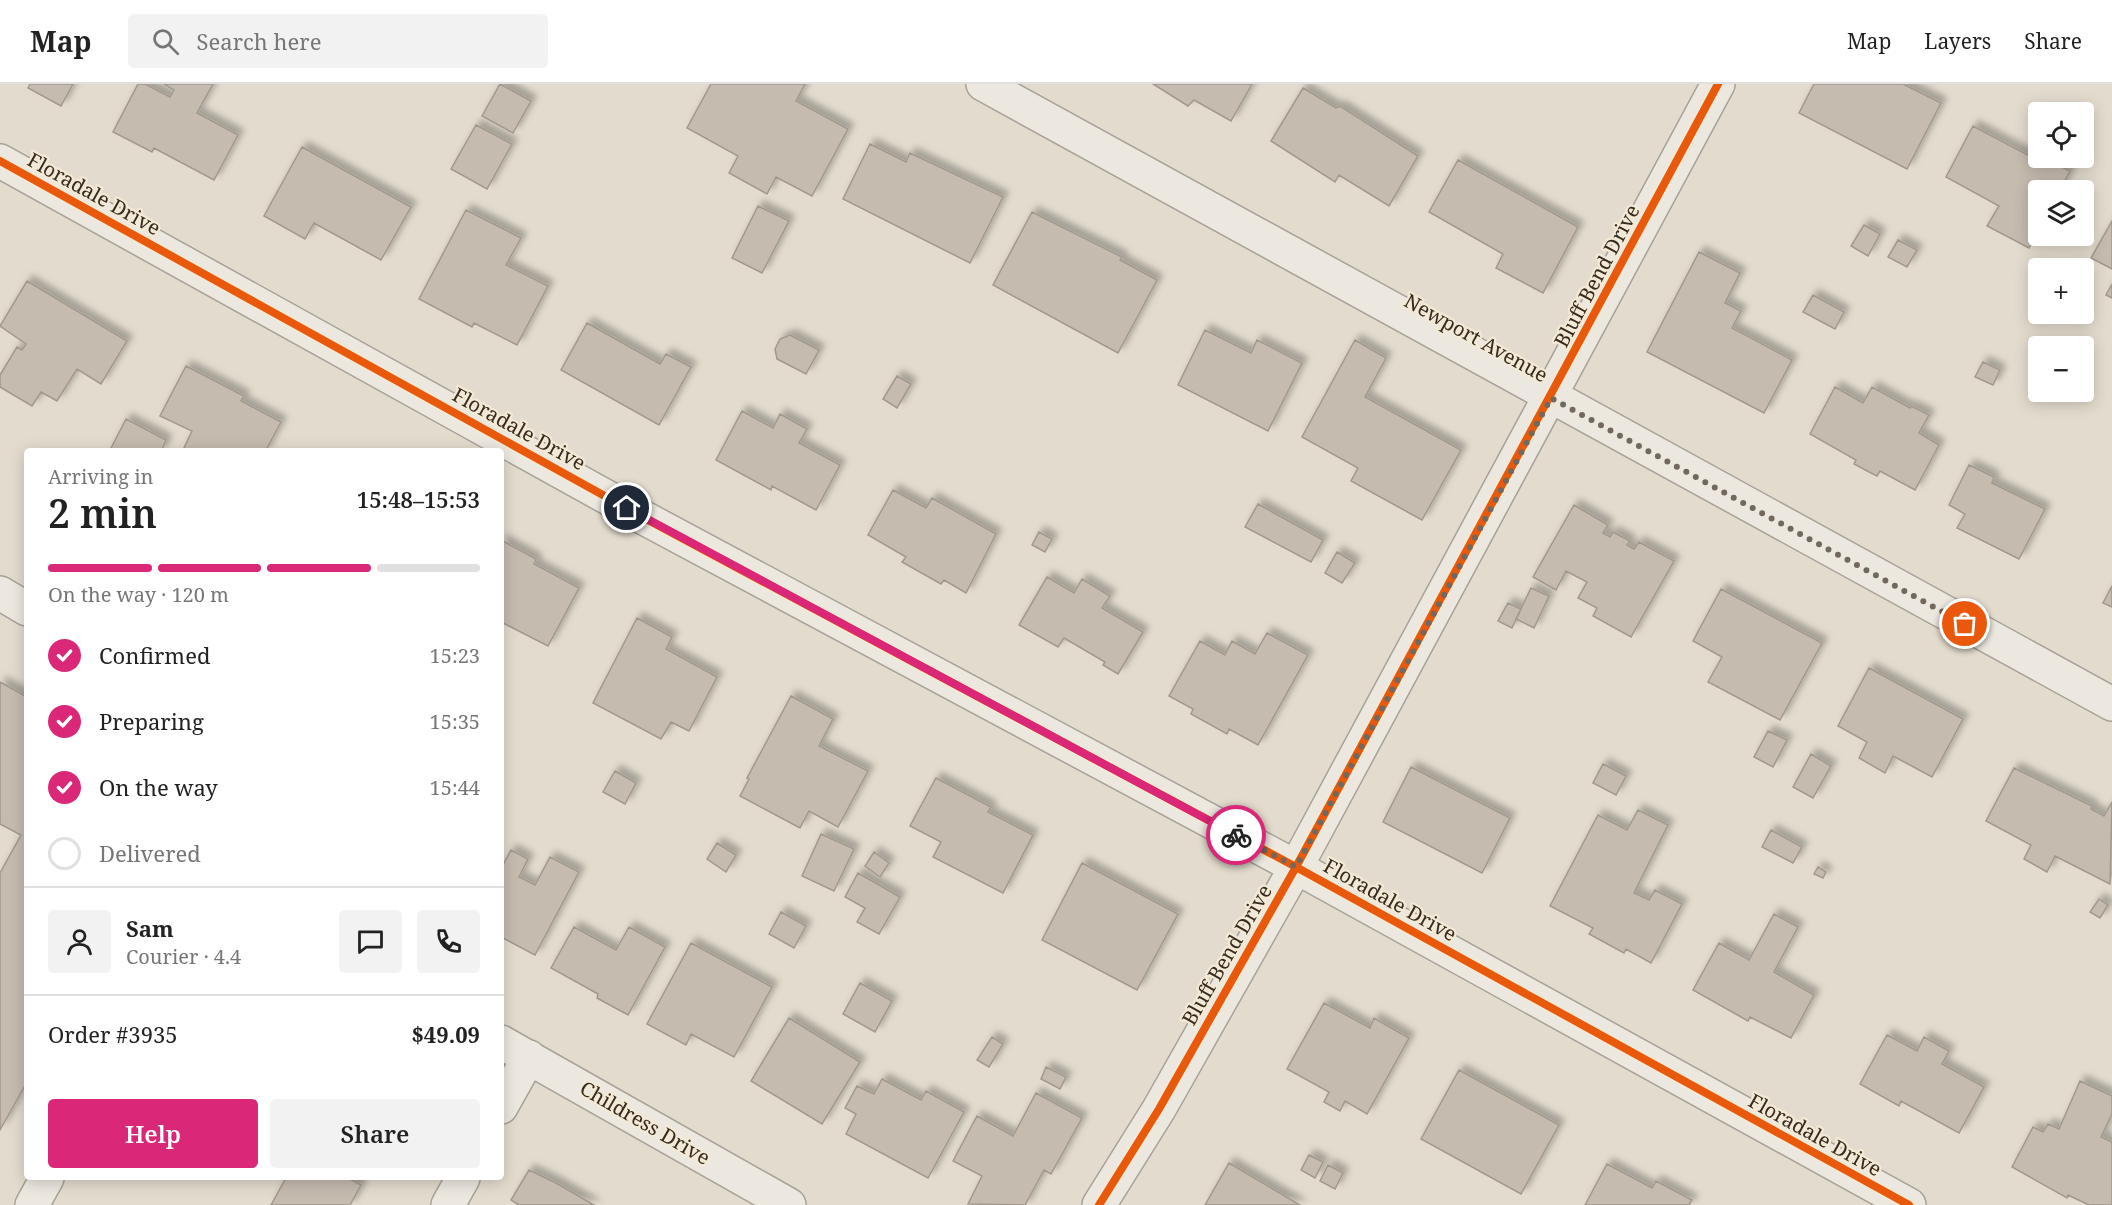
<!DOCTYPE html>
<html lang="en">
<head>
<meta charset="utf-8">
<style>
	:root { --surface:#fff; --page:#f2f2f2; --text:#222; --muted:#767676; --line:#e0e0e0; --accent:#db2777 }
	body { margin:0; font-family:"Noto Serif",serif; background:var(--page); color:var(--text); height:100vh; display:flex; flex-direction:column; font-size:22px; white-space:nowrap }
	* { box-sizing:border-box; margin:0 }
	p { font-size:20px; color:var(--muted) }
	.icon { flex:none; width:33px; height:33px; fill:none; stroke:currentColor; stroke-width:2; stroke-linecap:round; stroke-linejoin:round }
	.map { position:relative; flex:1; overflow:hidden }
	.details { position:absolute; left:24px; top:364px; width:480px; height:732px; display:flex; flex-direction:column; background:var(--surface); border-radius:6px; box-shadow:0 3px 15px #0003 }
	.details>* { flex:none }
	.buttons { position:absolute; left:2028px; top:18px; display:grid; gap:12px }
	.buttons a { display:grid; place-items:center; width:66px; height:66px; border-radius:6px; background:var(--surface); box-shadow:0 3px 15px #0003; font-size:30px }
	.pin { position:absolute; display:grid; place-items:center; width:51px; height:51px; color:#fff; margin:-26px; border:3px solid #fff; border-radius:50%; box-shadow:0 2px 6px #0007 }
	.courier { position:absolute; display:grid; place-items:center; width:60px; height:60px; margin:-30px; border:4px solid #db2777; border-radius:50%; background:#fff; color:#222; box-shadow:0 2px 8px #0007 }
	.overview em { font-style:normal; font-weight:600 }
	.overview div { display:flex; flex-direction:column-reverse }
	.overview { display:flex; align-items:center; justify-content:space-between; height:102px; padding:0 24px }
	h1 { font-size:39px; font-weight:600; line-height:45px }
	.bar { display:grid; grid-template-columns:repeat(4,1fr); gap:9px 6px; align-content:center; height:72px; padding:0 24px }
	.bar i { height:8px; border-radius:4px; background:var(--line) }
	.bar .selected { background:var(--accent) }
	.bar p { grid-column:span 4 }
	.line { display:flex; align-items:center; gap:15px; padding:0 24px; border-top:2px solid var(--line) }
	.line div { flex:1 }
	.round { display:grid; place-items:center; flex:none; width:63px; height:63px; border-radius:6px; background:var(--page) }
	ol { padding:0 24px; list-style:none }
	li { display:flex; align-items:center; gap:18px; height:66px }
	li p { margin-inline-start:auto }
	li .icon { padding:6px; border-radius:50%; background:var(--accent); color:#fff; stroke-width:4 }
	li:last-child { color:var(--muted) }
	li i { width:33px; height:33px; border:3px solid var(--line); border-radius:50% }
	.cta { display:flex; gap:12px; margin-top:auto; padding:12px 24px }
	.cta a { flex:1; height:69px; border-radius:6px; background:var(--accent); color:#fff; font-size:24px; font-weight:600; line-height:69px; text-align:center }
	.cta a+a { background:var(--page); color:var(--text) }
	header { display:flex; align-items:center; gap:36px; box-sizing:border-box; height:84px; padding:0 30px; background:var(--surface); border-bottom:2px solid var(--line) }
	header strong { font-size:28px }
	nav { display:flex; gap:33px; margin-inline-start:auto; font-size:21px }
	.search { width:420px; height:54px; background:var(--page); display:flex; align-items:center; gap:15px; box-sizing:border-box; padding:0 21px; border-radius:6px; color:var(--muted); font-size:22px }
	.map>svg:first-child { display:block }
	.building { fill:#c6bbaf; stroke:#a3988d; stroke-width:1.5; filter:url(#shadow) }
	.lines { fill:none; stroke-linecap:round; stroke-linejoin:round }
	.minor-casing { stroke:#a8a197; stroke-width:36 }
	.minor { stroke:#ece8e0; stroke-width:33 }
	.cycleway-casing { stroke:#f3ead5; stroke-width:11 }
	.cycleway { stroke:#e8590c; stroke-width:8 }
	.done { stroke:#73685d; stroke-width:6; stroke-dasharray:0 10.8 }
	.route { stroke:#db2777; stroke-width:8 }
	.labels { text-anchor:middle; stroke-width:4.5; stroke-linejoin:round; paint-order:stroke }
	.street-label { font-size:20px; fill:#372a20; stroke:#f3ead5 }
</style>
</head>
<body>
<header>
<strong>Map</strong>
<div class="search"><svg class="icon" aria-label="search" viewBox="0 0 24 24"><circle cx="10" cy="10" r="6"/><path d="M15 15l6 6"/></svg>Search here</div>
<nav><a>Map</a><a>Layers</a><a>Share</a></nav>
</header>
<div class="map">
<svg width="2112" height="1121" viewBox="0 0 2112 1121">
	<defs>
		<filter id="shadow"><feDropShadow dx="5.5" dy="-5.5" stdDeviation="3" flood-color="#0004"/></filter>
	</defs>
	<rect width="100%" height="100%" fill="#e3dcce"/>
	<path class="building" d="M30,0h43l-12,22 -33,-18z
		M138,0h7l25,13 4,-7 -10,-6h49l-16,29 41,22 -24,45 -60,-32 -2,4 -39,-20z
		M500,0l31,17 -18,32 -31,-17z
		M711,0h94l-9,17 52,28 -36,67 -36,-19 -9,17 -38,-21 9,-17 -51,-28z
		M1153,0h99l-21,37 -37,-21 -6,6z
		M1814,0h89l38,19 -34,66 -108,-56z
		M1303,4l33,20 4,-2 78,50 -29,50 -50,-31 -4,7 -64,-41z
		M476,41l36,19 -25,45 -36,-20z
		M1973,42l64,34 7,-2 26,13 -10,19h-22v40l-9,18 -42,-22 12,-20 -53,-29z
		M870,60l36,18 4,-9 93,44 -33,66 -127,-64z
		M302,63l109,60 -30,53 -67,-37 -9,16 -41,-23z
		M1458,76l120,67 -35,66 -47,-25 7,-14 -74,-42z
		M758,122l31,15 -27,52 -30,-15z
		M466,126l55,28 -15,27 42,21 -31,59 -43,-22 -2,4 -53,-28z
		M1032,128l90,45 -2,3 37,20 -39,73 -125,-68z
		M2112,137v48l-21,-11z
		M1864,141l16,9 -12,22 -17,-10z
		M1898,156l19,10 -10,17 -19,-10z
		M1699,168l41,21 -15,30 16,8 -9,17 60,32 -28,53 -117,-61z
		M27,197l100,60 -26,43 -24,-15 -20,32 -16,-9 -9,14 -32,-19v-12l17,-28 5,3 4,-6 -26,-18z
		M2112,200v14l-6,-3z
		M1813,211l31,17 -9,17 -32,-17z
		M587,239l73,41 6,-10 25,13 -32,58 -98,-55z
		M1205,246l46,23 6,-13 45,23 -34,68 -90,-46z
		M790,251l29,15 -13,24 -29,-15 -2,-10 5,-10z
		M1355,256l31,18 -21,39 96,53 -39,70 -71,-39 7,-13 -56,-31z
		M1983,278l17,8 -7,15 -18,-8z
		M186,282l58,30 -3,5 40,21 -16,30 -82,-2 9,-19 -32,-15z
		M897,292l14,8 -14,24 -14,-9z
		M1835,303l28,16 9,-16 38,21 1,-2 18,9 -10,18 20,12 -24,45 -35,-19 -3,5 -6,-3 -17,-9 2,-4 -46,-26z
		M742,327l31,17 7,-14 27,15 -8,14 41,22 -24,45 -44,-24 -1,4 -55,-30z
		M126,335l40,21 -5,12h-52z
		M1969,381l25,12 -2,6 53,26 -26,50 -62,-31 8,-14 -16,-9z
		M893,406l33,18 6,-10 64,36 -30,59 -22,-13 -3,4 -39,-22 4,-5 -38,-22z
		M1258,420l65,36 -12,22 -66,-35z
		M1574,421l34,20 -5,8 7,4 3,-5 17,9 -3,4 7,4 5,-7 35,19 -43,76 -38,-21 4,-8 -19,-10 9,-16 -21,-11 -10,19 -23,-13z
		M1039,448l13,7 -7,13 -13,-7z
		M501,456l35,19 -2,5 45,24 -31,58 -47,-24z
		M1337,468l18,11 -13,20 -17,-10z
		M1047,493l27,16 8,-14 28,17 -8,12 41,24 -25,42 -15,-9 2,-3 -41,-24 -6,9 -39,-22z
		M2112,502v21l-9,-4z
		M1531,504l18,8 -15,32 -18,-9z
		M1721,505l101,54 -42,77 -72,-38 14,-25 -29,-16z
		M1508,519l13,6 -9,19 -14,-7z
		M637,534l35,19 -6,12 51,28 -28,54 -18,-9 -10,17 -68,-36z
		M1267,549l41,22 -50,90 -29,-16 -2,5 -36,-20 2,-5 -24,-13 31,-55 25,14 7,-14 23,13z
		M1869,584l94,51 -31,58 -39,-21 -8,17 -26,-15 8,-16 -29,-16z
		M0,598l27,15v385l-27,48v-257l21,-38 -21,-11z
		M791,612l42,23 -14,27 49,25 -30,56 -29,-16 -9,17 -60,-32 9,-17 -2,-1z
		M1768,647l19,9 -14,27 -19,-10z
		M1811,670l20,12 -18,32 -20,-11z
		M1603,680l23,12 -10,19 -23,-12z
		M1411,683l99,51 -28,55 -99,-51z
		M2014,684l78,38 -1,3 13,7 8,-14 -2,82 -55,-28 -8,16 -23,-13 7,-14 -45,-24z
		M615,687l21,12 -11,21 -22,-12z
		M936,694l55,29 -3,5 45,23 -30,58 -70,-36 8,-15 -31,-16z
		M1638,726l30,15 -34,68 15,7 6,-10 27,14 -31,59 -25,-14 -2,4 -35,-19 4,-6 -43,-22 48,-91 29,15z
		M1771,746l31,17 -9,16 -31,-16z
		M821,750l33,15 -20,42 -32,-15z
		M717,759l19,12 -10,17 -19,-13z
		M511,766l17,9 -9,18 16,8 15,-28 29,15 -44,83 -34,-18v-73l2,1z
		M874,768l15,11 -9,14 -15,-11z
		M1082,779l96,51 -41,76 -95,-50z
		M1818,783l8,5 -3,6 -9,-4z
		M858,789l42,24 -21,37 -22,-12 8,-14 -20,-11z
		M2099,815l9,6 -8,13 -10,-6z
		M781,828l25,14 -12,22 -25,-14z
		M1774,830l24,13 -24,45 40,23 -23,43 -41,-21 -2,4 -55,-31 26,-47 30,17z
		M574,843l42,23 13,-23 36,20 -37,68 -31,-17 1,-4 -47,-26z
		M691,859l81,44 -38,70 -43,-23 -5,11 -39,-21z
		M860,899l32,18 -17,31 -32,-18z
		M1324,919l46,25 4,-10 35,20 -42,76 -22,-13 -5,10 -16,-9 5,-10 -42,-23z
		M789,934l71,44 -38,62 -71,-43z
		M1887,951l30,16 7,-14 25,14 -7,13 42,23 -25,46 -58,-32 -2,5 -39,-22z
		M992,953l11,7 -14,23 -12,-7z
		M1046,983l20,10 -6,12 -19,-10z
		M1459,986l100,55 -38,69 -100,-55z
		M882,995l39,21 5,-9 38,21 -36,66 -82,-44 10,-20 -11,-6 12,-22 17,8z
		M2080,997l32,15v18l-11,23 11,5v63h-23l-21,-10 -1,3 -55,-31 21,-40 10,5 5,-8 11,5z
		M1036,1009l46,25 -31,56 -7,-4 -19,35 -57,-1 14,-28 -29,-15 24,-45 36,20z
		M1309,1071l14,7 -8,16 -14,-8z
		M1229,1079l71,42h-95z
		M1607,1080l45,24 4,-7 36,19 -3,5h-104z
		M1328,1081l15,8 -8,16 -15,-8z
		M529,1086l27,13 38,22h-75l-8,-5z
		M286,1094h62l13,7 -11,20h-79z"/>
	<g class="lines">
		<g class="minor-casing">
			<path id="minor" d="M983,0l1129,620
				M0,77l648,359 648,347 613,338
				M0,509l27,16
				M501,958l288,163
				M501,1023l28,-50
				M32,1121l15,-27
				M448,1121l15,-27
				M1099,1121l60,-96 137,-242 422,-783"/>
		</g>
		<use href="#minor" class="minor"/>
		<g class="cycleway-casing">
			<path id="cycleway" d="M0,77l648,359 648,347 613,338
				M1099,1121l60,-96 137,-242 422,-783"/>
		</g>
		<use href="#cycleway" class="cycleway"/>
	</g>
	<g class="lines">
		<path class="done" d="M1236,751l60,32 255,-469 414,226"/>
		<path class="route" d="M627,424l609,327"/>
	</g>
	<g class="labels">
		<g class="street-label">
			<text transform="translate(94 110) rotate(29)" y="7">Floradale Drive</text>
			<text transform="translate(1597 192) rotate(-62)" y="7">Bluff Bend Drive</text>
			<text transform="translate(1476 254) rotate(29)" y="7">Newport Avenue</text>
			<text transform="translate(519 345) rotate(29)" y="7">Floradale Drive</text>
			<text transform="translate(1390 816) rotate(29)" y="7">Floradale Drive</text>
			<text transform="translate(1227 871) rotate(-60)" y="7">Bluff Bend Drive</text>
			<text transform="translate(645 1039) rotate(30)" y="7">Childress Drive</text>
			<text transform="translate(1815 1051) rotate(29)" y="7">Floradale Drive</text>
		</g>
	</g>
</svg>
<div class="buttons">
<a><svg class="icon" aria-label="locate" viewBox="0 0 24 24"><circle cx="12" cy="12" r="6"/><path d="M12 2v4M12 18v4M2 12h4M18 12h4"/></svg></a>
<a><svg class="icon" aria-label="layers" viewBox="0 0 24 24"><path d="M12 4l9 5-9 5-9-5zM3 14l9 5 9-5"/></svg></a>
<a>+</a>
<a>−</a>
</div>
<div class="pin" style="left:1965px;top:540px;background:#ea580c"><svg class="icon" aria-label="bag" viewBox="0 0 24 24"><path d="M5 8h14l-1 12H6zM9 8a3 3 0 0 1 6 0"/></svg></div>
<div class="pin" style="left:627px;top:424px;background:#1f2937"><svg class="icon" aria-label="home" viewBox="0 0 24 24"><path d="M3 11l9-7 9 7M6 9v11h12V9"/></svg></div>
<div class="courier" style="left:1236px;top:751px"><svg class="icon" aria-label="bike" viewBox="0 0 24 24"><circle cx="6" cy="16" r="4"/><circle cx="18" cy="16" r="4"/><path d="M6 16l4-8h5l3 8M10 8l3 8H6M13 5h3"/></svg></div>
<section class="details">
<div class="overview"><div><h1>2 min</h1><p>Arriving in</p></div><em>15:48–15:53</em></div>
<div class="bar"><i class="selected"></i><i class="selected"></i><i class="selected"></i><i></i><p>On the way · 120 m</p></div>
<ol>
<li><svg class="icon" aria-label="check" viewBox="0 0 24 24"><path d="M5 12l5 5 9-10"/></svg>Confirmed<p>15:23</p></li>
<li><svg class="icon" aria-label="check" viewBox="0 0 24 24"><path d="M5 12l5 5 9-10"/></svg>Preparing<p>15:35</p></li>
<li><svg class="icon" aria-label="check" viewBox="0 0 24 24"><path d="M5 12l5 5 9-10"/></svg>On the way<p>15:44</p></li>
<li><i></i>Delivered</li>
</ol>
<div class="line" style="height:108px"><a class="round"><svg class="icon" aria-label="person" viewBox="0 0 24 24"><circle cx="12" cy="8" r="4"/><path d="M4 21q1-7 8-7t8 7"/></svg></a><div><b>Sam</b><p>Courier · 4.4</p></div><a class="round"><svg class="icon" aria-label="chat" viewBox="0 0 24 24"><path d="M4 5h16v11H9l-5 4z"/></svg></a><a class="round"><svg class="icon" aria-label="phone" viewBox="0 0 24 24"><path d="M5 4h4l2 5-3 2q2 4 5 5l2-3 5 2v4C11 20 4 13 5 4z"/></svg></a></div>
<div class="line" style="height:78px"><div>Order #3935</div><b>$49.09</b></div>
<div class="cta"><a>Help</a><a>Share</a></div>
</section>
</div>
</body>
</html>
